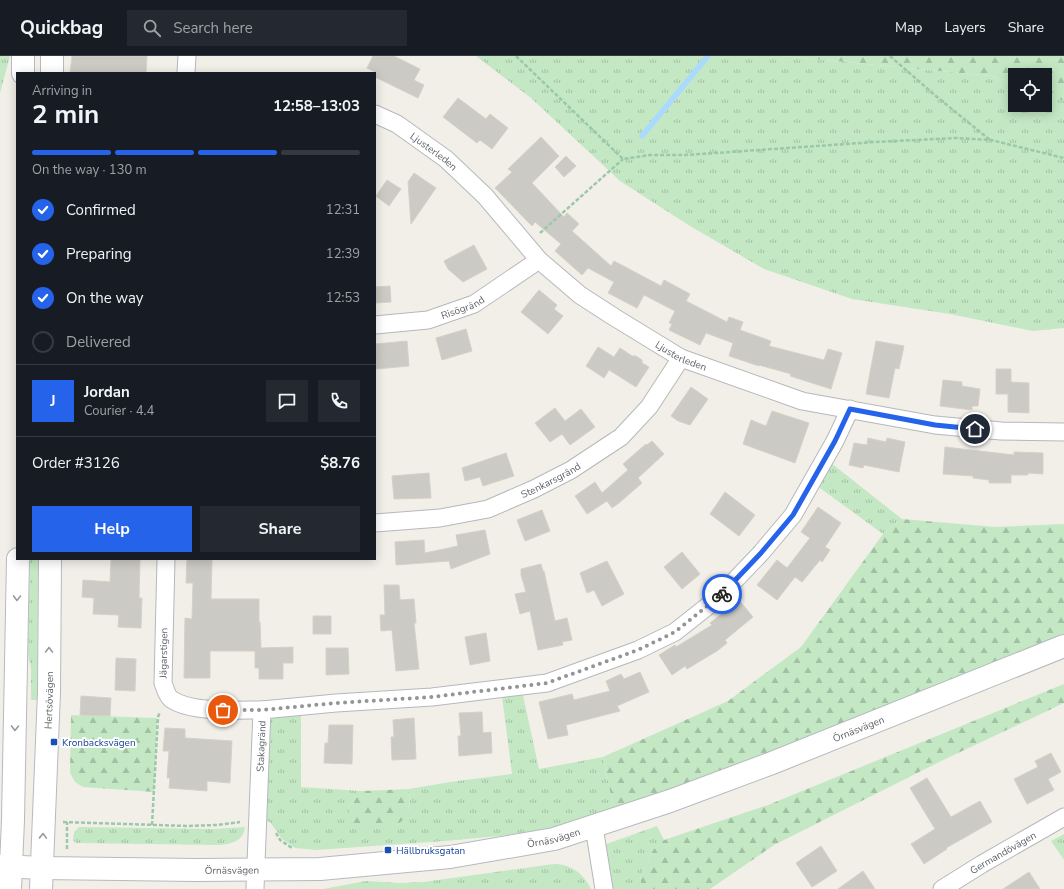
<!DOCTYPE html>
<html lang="en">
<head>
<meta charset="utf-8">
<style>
	:root { --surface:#171b24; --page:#242831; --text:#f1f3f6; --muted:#9ea1a6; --line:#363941; --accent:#2563eb }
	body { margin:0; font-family:"Nunito Sans",sans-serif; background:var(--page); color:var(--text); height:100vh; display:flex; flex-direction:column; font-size:15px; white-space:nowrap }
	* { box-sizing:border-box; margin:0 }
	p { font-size:13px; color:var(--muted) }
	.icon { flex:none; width:22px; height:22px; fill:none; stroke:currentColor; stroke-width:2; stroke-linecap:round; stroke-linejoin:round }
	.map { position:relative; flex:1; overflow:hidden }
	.side { position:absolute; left:16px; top:16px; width:360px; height:488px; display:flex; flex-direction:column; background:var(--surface); border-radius:0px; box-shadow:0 2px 10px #0003 }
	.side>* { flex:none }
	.buttons { position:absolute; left:1008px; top:12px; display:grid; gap:8px }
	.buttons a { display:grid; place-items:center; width:44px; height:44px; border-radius:0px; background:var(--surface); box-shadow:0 2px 10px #0003; font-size:20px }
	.pin { position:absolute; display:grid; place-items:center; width:34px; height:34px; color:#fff; margin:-17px; border:2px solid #fff; border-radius:50%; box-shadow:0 1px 4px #0007 }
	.courier { position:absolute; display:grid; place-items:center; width:40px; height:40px; margin:-20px; border:3px solid #2563eb; border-radius:50%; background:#fff; color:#222; box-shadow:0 1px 5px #0007 }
	.head em { font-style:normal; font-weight:700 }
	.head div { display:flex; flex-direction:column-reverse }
	.head { display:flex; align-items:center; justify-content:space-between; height:68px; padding:0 16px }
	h1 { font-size:26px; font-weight:700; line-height:30px }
	.bar { display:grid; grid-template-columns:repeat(4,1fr); gap:6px 4px; align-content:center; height:48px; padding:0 16px }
	.bar i { height:5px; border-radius:3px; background:var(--line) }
	.bar .active { background:var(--accent) }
	.bar p { grid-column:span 4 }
	.line { display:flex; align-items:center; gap:10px; padding:0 16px; border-top:1px solid var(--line) }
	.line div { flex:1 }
	.round { display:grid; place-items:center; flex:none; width:42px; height:42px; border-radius:0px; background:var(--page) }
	ol { padding:0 16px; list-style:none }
	li { display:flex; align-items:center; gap:12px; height:44px }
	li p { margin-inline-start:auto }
	li .icon { padding:4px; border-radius:50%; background:var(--accent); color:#fff; stroke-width:4 }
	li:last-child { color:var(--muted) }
	li i { width:22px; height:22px; border:2px solid var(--line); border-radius:50% }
	.action { display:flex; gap:8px; margin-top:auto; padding:8px 16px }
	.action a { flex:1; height:46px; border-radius:0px; background:var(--accent); color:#fff; font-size:16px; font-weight:700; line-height:46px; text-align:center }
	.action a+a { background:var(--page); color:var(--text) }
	header { display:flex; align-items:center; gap:24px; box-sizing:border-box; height:56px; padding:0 20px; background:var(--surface); border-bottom:1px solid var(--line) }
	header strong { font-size:19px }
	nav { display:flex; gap:22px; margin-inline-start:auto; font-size:14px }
	.search { width:280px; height:36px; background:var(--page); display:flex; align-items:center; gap:10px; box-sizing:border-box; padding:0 14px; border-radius:0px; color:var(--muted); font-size:15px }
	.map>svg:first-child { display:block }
	.grass { fill:url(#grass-tufts) }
	.forest { fill:url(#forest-firs) }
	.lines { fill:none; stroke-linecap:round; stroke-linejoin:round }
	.stream { stroke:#aadaff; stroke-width:5.5 }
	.building { fill:#cccac5; stroke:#d6d1c6 }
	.street-casing { stroke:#b5b8bc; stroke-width:19 }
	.secondary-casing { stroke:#b6babf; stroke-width:24 }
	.path { stroke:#9bc8a8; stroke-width:2.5; stroke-dasharray:4 2; stroke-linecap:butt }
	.street { stroke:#fff; stroke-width:17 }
	.secondary { stroke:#fff; stroke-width:22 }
	.oneway { stroke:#979a9d }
	.done { stroke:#929495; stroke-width:4; stroke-dasharray:0 7.2 }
	.route { stroke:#2563eb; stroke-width:5 }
	.transit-dot { fill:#1a4fb4; stroke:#fff; stroke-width:1.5 }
	.labels { text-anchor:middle; stroke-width:4; stroke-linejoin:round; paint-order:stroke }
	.street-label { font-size:10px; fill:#5f6368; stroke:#fff }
	.transit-label { font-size:10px; fill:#164399; stroke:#fff; text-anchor:start }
</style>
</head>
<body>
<header>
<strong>Quickbag</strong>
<div class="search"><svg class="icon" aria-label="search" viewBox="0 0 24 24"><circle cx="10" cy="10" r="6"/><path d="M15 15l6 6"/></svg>Search here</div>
<nav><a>Map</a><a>Layers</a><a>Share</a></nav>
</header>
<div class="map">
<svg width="1064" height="833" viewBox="0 0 1064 833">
	<defs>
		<pattern id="grass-tufts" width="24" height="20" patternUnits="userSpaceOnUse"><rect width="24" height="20" fill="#c4e8c4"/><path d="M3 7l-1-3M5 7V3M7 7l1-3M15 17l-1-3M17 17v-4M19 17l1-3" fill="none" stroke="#a2c0a3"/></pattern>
		<pattern id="forest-firs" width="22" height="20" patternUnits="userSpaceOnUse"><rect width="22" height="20" fill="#c4e8c4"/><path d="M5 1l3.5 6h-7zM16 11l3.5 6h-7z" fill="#a2c0a3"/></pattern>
	</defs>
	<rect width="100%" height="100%" fill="#f1efe8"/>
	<path class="grass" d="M0,0h10l-10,37z
		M476,0h306l210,20 23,8v21h30v-11l19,7v227l-31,3 -83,-17 -98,-15 -88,-30 -74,-43 -70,-45 -89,-83z
		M826,403l76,60 -19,15 -70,-51z
		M30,503h8l-1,141h-6v-32l-3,-14z
		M521,630l18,83 64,-12 13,63 -22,7 -149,14 -129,9 -21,-2 -13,-9 -12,-17 -12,-2 3,-110 40,-3v80l60,4 -14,18 51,16c11,-13 13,-17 11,-36l41,-7 62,-8 -11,-85z
		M657,770l7,14 -11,10 -13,28 2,11h-37l-7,-42z
		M79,771l134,2 32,-2c-2,15 -14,17 -27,18l-142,-2 -3,-3 1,-8z
		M1064,778v26l-13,-19z
		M554,808c17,0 30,10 37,25h-268l43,-8 33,2 25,-1z"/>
	<path class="forest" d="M782,0h282v45l-19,-7v-19h-30v9l-23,-8z
		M902,463l93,8 69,-3v121l-448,175 -13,-63 125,-56 73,-54 82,-113z
		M1064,628v19l-125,59 -165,83 -64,44h-68l-2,-11 13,-28 11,-10 104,-35z
		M71,659l86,3 -3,74 -71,-5 -8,-5 -5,-9z
		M409,733c5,43 -25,44 -57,34l-5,-14 14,-18z"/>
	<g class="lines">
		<path class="stream" d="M642,80l66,-80"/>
	</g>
	<path class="building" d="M72,0h75l-1,17h-76z
		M373,0h21l26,13 -6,11 10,5 -6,13 -43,-21v-5l-8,-4z
		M458,42l28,21 4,-5 18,14 -16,21 -12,-9 -3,3 -34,-26z
		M541,81l18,19 -27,27 32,34 3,-4 12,11 -7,7 39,35 3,-5 47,25 3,-6 26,14 -4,7 41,21 2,-5 14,5 -3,8 31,11 -2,5 55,14 4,-11 14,4 -11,36 -41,-13 1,-2 -32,-9v1l-30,-10 4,-13 -27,-10 -6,12 -31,-15 3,-6 -3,-1 6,-12 -31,-16 -7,13 -29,-15 6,-11 -26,-14 -6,7 -27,-24 6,-7 -26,-22 -3,4 -37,-38 17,-16 -4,-3z
		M566,100l10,10 -12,11 -9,-10z
		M414,117l22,15 -25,36 -3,-42z
		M387,124l14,9 -12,17 -13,-10z
		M474,189l13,24 -24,13 -15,-13 -4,-8z
		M390,230l1,16 -16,1v-16z
		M539,234l18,15 -3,4 9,7 -15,18 -27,-22z
		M466,273l6,22 -30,9 -6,-22z
		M407,285l2,25 -33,3 -1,-25z
		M876,285l28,5 -5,23 -4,-1 -6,30 -23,-4z
		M598,291l16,10 6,-9 12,8h4l6,4v3l7,4 -13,20 -27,-17 -5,8 -18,-12z
		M996,313h15v13l18,1v30l-21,-1v-18h-12z
		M943,324l19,2v4l18,3 -2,17h-6v4l-32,-4z
		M691,331l17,12 -18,26 -12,-4 -7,-5z
		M555,352l10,13 16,-12 14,18 -25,18 -8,-11 -12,8 -15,-19z
		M772,355l37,12 -14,40 -52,-19 8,-24 15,6z
		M868,382l18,4 1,-4 18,4 -6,30 -35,-7 -1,3 -14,-3 5,-22 13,2z
		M652,385l12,13 -26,24 4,5 -23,20 -7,5 -5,-7 -20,13 -12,-18 20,-14 7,11 26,-23 -5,-6 23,-20 1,1z
		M945,391l69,8v-3l29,1v21l-15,-1v2h-17v8h-22v-3l-16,-2v-2l-30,-2z
		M506,397l8,23 -31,10 -3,-9 -15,4 -3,-13z
		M429,417l2,25 -37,1 -2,-23z
		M725,436l30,23 -16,21 -29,-22z
		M818,451l23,16 -16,24 5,3 -8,12 -2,-2 -18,22 -7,-5 -18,23 -20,-15 20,-25 10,8 23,-30 -9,-6z
		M542,454l8,21 -25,10 -8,-21z
		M485,474l5,24 -39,15 -2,-8 -53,4 -1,-23 29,-2 1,13 33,-7 -2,-11z
		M682,496l18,22 -18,15 -18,-22z
		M111,503h29l-1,39h3l-1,30 -23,-1 1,-12 -26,-1 1,-16 -12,-1 1,-17 27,2z
		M187,503h25l-1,40h48v23h1l1,26 32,-1v16h-10v16h-24v-11h-4v-17h-45v27h-26l1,-60 7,1 1,-36h-7z
		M607,505l17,33 -22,12 -8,-16 -7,3 -7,-20z
		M541,508l2,7h1l11,50 12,-3 5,22 -10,2 1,3 -25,5 -8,-39 -10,3 -5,-20 11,-2 -5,-17v-6z
		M384,529h15l1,15 14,-1 2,24h-2l5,46 -23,2 -4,-41 -11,1 -1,-16h5z
		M739,544l14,17 -28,23 2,3 -10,8 -30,18 -2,-3 -13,9 -13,-20 16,-10 1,2 36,-22 -2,-2z
		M313,560h18v18h-18z
		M486,577l4,28 -20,4 -5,-28z
		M326,592h22l1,26 -23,1z
		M116,602l20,1 -1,32 -20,-1z
		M640,616l9,20 -32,14 3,5 -54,14 2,10 -20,4 -9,-37 33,-8 2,6 36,-9 -4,-10 15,-7 3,5z
		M81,640l30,2 -1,18 -30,-1z
		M482,656l1,21 8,-1 1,21 -33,3 -1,-20h3l-2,-23z
		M414,662l2,41 -24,1 -1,-23h3l-1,-17z
		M329,669h24l-1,39 -28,-1 1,-20h3z
		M165,672l20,1v9l47,3 -2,42 -23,-2v10l-38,-3 1,-10h-3l2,-27h-6z
		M1051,697l10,19 -13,7 6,11 -27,14 -13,-25 24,-12 -3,-6z
		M927,722l24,39 29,-16 12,21 -46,26 1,1 -23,15 -13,-20 24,-15 -25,-41z
		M821,790l16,25 -25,16 -16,-24z
		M863,815l12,18h-37z
		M1029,816l11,17h-37z"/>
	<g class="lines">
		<g class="street-casing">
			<g id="street">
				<path d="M186,17l1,-17"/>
				<path id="s1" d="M375,58l22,10 49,35 39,37 54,64 41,35 34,22 67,41 121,43 133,24 66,6 63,1"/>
				<path id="s2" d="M375,269l53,-5 46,-16 65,-44"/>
				<path id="s3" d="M375,467l65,-5 48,-9 46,-20 37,-19 50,-33 28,-30 32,-49"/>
				<path d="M166,503l-3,124c2,5 4,13 8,16 20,14 67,11 91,11"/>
				<path d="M594,771l10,62"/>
				<path id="s4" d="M255,833l7,-179 74,-7 96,-6 115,-14 91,-33 37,-18 43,-34 43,-45 32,-38 42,-74 15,-32"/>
				<path id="s5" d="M942,833l40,-25 82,-47"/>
			</g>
		</g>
		<g class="secondary-casing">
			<g id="secondary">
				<path d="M23,17v-17"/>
				<path d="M52,17v-17"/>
				<path id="s6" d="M0,810l42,2 154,2 124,-1 130,-12 104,-18 116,-38 102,-38 292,-117"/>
				<path d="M10,833l3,-69 5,-261"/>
				<path id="s7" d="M41,833l8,-197 1,-133"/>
			</g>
		</g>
		<path class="path" d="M516,0l107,103 27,-4h36l189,-13 81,-4 35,2 73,18
			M890,0l47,41 53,43
			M540,177l83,-74
			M63,766l125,4 28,-1 24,-3
			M152,769l6,-108 2,-5
			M276,777l4,7 12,8
			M67,793v-27"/>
		<use href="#street" class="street"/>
		<use href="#secondary" class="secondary"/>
	</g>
	<defs><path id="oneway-chevron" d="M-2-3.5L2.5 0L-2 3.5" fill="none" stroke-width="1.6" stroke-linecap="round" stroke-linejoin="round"/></defs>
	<g class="oneway">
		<use href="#oneway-chevron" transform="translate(17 542) rotate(91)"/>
		<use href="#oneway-chevron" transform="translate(49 594) rotate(-90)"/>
		<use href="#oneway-chevron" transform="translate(15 672) rotate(91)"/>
		<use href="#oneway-chevron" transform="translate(43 780) rotate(-88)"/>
	</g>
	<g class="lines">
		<path class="done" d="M223,654h39l74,-7 96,-6 115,-14 91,-33 37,-18 47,-38"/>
		<path class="route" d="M722,538l39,-41 32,-38 42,-74 15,-32 85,16 40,4"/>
	</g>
	<g class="transit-dot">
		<rect x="50" y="682" width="8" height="8" rx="2"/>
		<rect x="384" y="790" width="8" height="8" rx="2"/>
	</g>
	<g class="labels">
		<g class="street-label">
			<text dy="4" stroke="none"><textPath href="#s1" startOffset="70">Ljusterleden</textPath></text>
			<text dy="4" stroke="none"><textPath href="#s2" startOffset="90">Risögränd</textPath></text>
			<text dy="4" stroke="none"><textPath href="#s1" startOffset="394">Ljusterleden</textPath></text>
			<text dy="4" stroke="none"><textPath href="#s3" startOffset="183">Stenkarsgränd</textPath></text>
			<text transform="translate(163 597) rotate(-89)" y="4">Jägarstigen</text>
			<text dy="4" stroke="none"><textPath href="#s7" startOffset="189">Hertsövägen</textPath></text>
			<text dy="4" stroke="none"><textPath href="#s6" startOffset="880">Örnäsvägen</textPath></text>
			<text dy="4" stroke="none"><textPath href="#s4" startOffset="143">Stakagränd</textPath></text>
			<text dy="4" stroke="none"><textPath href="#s6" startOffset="556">Örnäsvägen</textPath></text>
			<text dy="4" stroke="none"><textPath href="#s5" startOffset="71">Germandövägen</textPath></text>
			<text dy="4" stroke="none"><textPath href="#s6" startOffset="232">Örnäsvägen</textPath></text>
		</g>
		<g class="transit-label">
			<text x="62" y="690">Kronbacksvägen</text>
			<text x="396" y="798">Hällbruksgatan</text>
		</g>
	</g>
</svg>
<div class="buttons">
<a><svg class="icon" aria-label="locate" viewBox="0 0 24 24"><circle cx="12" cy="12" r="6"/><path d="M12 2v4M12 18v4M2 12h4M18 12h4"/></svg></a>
</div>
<div class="pin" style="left:223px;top:654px;background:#ea580c"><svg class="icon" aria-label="bag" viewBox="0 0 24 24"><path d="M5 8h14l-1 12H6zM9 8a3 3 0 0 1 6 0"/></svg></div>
<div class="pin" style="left:975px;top:373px;background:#1f2937"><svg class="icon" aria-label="home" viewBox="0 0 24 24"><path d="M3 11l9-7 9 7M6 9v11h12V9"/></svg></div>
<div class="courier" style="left:722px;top:538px"><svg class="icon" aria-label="bike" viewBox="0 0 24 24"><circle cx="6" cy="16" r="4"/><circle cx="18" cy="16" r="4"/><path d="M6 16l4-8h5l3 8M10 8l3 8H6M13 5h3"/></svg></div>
<section class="side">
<div class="head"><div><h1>2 min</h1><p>Arriving in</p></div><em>12:58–13:03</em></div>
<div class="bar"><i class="active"></i><i class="active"></i><i class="active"></i><i></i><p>On the way · 130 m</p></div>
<ol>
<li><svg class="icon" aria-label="check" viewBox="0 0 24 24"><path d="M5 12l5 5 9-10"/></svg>Confirmed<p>12:31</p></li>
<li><svg class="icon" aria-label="check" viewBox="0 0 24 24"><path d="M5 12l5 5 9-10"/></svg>Preparing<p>12:39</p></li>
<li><svg class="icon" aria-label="check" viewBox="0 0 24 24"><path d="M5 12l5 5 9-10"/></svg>On the way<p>12:53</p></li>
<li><i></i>Delivered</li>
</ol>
<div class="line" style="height:72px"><b class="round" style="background:var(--accent);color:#fff">J</b><div><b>Jordan</b><p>Courier · 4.4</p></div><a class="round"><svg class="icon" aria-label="chat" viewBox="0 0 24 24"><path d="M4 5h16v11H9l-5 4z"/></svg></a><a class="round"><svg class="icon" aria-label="phone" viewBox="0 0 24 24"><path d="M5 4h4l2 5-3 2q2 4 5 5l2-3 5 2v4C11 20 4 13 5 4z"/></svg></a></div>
<div class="line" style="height:52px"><div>Order #3126</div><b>$8.76</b></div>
<div class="action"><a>Help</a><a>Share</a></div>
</section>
</div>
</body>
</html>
